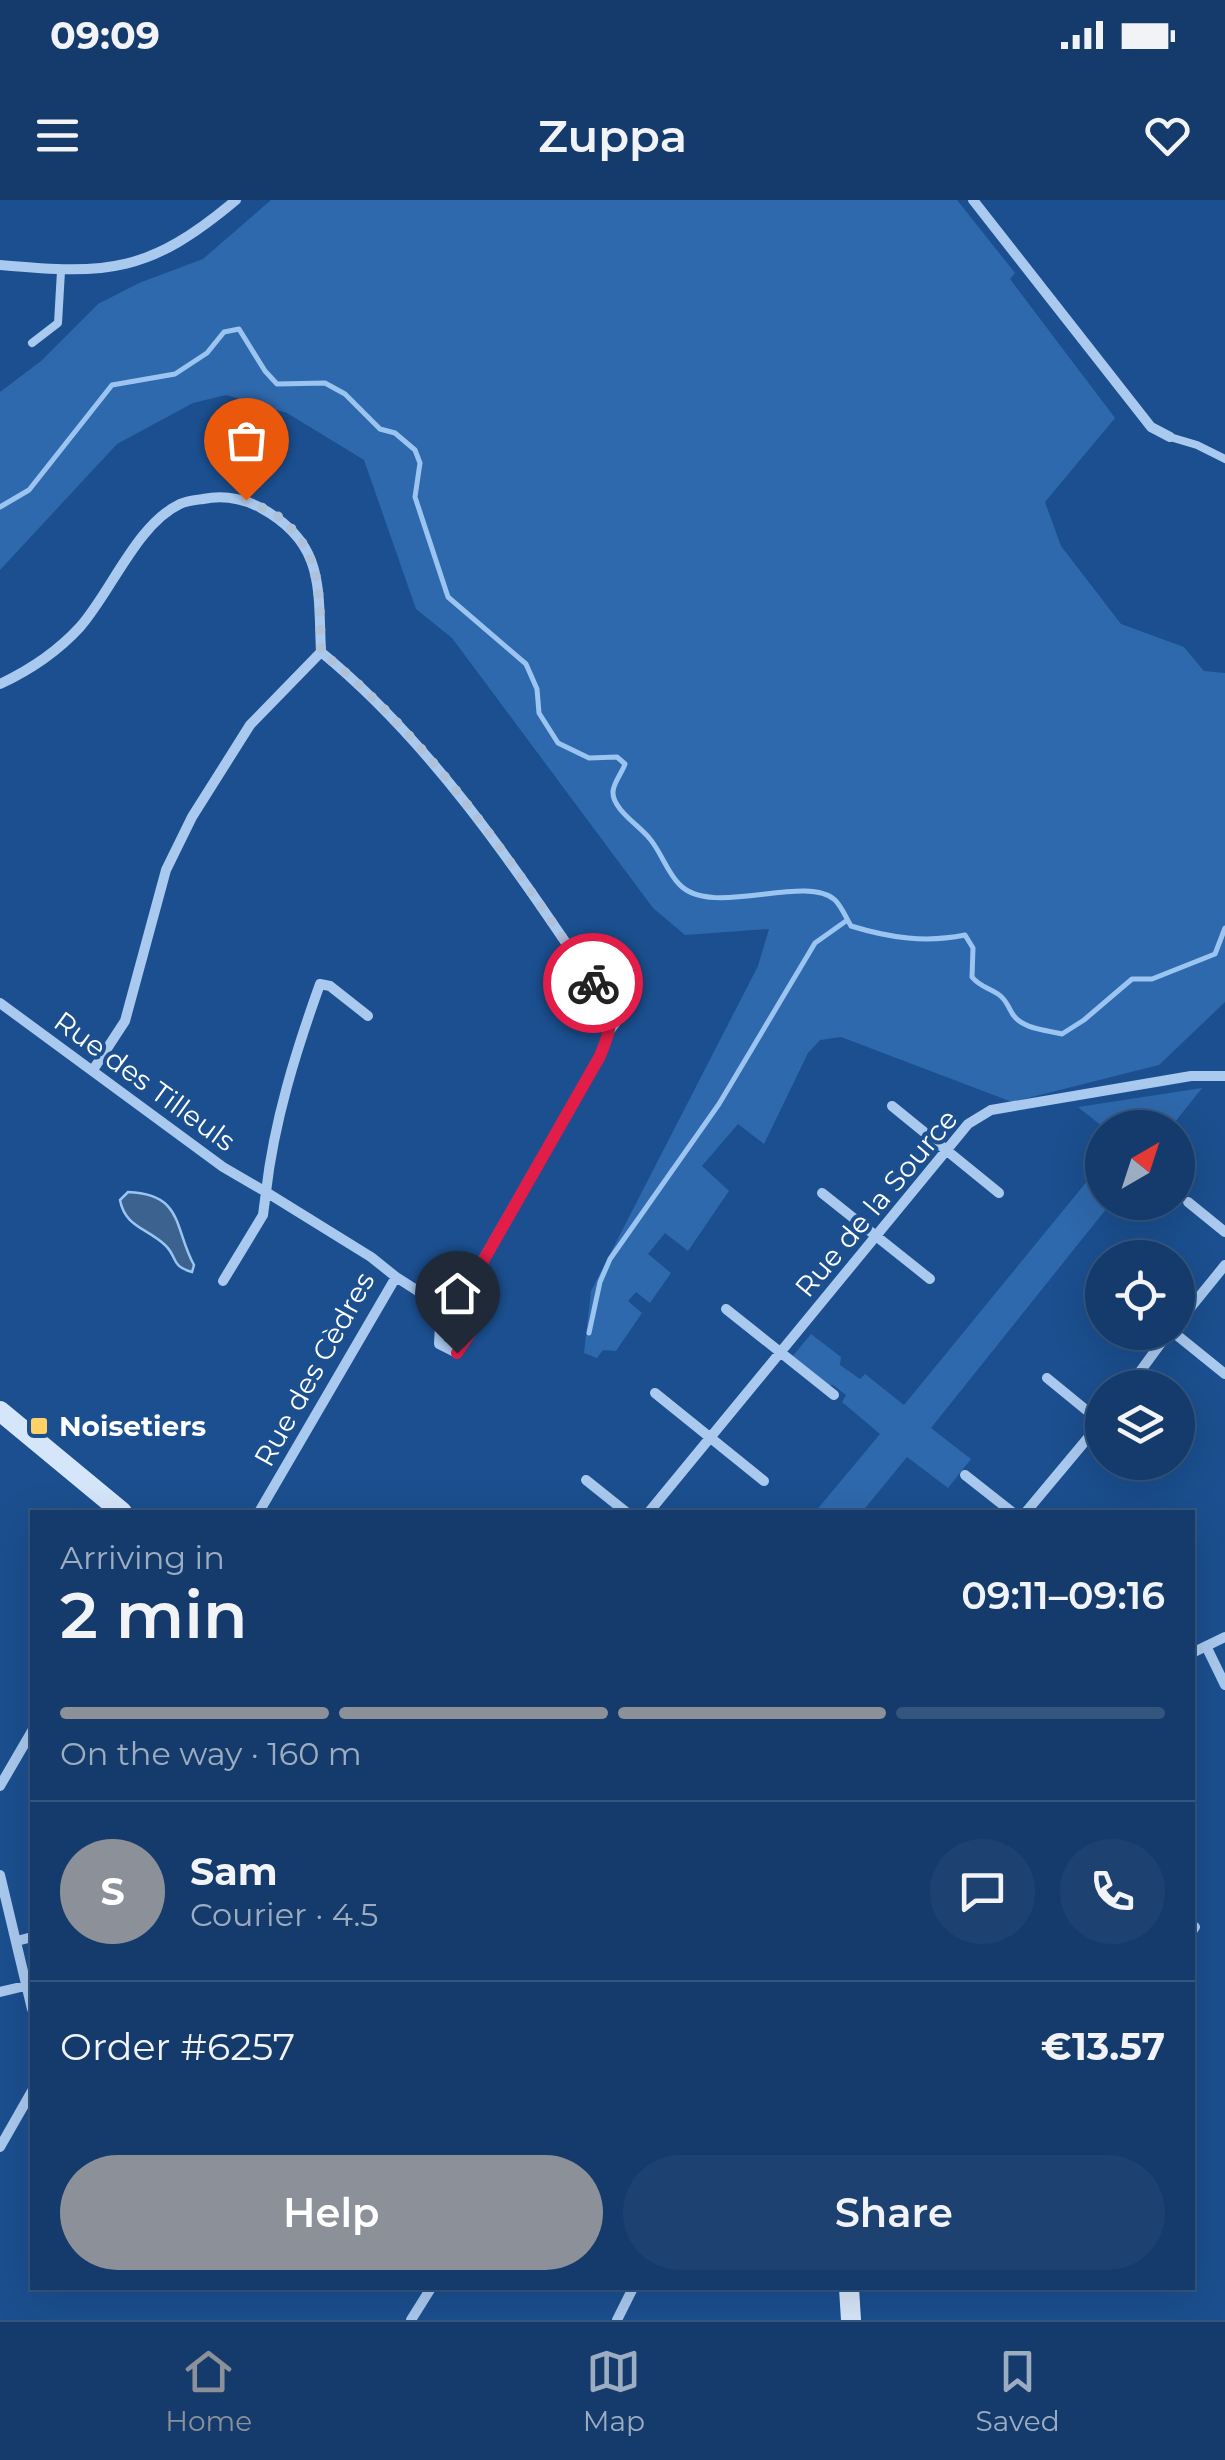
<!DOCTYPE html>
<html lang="en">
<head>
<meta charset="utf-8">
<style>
	:root { --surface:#143b6b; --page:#1d4271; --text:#f1f3f6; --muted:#9dadc1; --line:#33557e; --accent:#8c9099 }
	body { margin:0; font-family:Montserrat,sans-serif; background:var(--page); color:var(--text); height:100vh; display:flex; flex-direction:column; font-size:38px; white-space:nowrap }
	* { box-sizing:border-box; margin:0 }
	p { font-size:32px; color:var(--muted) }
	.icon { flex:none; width:55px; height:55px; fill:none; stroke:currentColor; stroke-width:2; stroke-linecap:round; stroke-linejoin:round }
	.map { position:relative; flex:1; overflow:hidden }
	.panel { position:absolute; left:30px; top:1310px; width:1165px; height:780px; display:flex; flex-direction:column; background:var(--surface); border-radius:0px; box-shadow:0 10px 40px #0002,0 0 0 2px var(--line) }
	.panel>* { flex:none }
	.needle { width:65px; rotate:39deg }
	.tools { position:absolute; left:1085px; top:910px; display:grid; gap:20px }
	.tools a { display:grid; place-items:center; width:110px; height:110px; border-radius:50%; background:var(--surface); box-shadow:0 10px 40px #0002,0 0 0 2px var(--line); font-size:50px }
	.pin { position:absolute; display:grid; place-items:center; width:85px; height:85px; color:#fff; margin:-102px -42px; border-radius:50% 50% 50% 0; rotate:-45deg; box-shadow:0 0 10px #0007 }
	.pin .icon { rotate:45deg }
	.courier { position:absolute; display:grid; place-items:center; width:100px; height:100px; margin:-50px; border:8px solid #e11d48; border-radius:50%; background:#fff; color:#222; box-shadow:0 2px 12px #0007 }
	.headline em { font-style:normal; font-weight:600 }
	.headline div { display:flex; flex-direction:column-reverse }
	.headline { display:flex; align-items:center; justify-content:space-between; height:170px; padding:0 30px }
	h1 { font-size:65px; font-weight:600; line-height:75px }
	.bar { display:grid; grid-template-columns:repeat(4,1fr); gap:15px 10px; align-content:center; height:120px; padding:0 30px }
	.bar i { height:12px; border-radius:8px; background:var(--line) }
	.bar .selected { background:var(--accent) }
	.bar p { grid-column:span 4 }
	.line { display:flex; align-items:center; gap:25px; padding:0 30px; border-top:2px solid var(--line) }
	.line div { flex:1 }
	.round { display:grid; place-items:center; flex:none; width:105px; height:105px; border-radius:52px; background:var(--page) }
	.action { display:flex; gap:20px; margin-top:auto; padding:20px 30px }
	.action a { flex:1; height:115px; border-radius:60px; background:var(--accent); color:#fff; font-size:40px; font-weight:600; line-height:115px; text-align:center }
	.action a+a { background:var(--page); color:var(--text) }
	.status { display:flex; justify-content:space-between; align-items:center; height:70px; padding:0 50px; background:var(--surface); direction:ltr }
	.status svg { height:28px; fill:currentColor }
	header { display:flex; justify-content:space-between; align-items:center; height:130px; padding:0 30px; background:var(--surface); font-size:45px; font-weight:600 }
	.tab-bar { display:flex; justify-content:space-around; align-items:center; height:140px; border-top:2px solid var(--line); background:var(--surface); font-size:28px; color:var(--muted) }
	.tab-bar a { display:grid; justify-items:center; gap:5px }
	.tab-bar .selected { color:var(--accent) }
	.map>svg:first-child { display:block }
	.green { fill:#2e69ad }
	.water { fill:#3c6290; stroke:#9cc4f0; stroke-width:2.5 }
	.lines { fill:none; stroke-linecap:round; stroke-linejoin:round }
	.stream { stroke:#9cc4f0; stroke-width:5 }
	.lane { stroke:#a9c9ee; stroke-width:8 }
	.street { stroke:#a9c9ee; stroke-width:10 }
	.secondary { stroke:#d6e6fa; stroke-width:20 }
	.done { stroke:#afc1d8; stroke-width:10; stroke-dasharray:0 18 }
	.route { stroke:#e11d48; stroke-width:12 }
	.poi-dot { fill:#ffd166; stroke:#1b4f8f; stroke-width:4 }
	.labels { text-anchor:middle; stroke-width:8; stroke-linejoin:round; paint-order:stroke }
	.street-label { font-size:28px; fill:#fff; stroke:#1b4f8f }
	.poi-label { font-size:28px; font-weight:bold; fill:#fff; stroke:#1b4f8f; text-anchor:start }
</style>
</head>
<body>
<div class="status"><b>09:09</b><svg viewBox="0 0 49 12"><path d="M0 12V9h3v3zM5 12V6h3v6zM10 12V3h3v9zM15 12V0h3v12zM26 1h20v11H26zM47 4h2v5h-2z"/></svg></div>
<header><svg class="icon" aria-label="menu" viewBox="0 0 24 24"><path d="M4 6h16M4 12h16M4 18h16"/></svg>Zuppa<svg class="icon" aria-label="heart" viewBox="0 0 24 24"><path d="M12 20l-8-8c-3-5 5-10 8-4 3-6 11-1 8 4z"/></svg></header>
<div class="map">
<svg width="1225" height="2120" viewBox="0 0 1225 2120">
	<rect width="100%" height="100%" fill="#1b4f8f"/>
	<path class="green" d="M271,0h686l58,73 -5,6 105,139 -70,84 16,44 60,78 63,23 20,24 21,2v329l-66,63 -147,37 -171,-65 -21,3 -12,13 -44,91 -26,-20 -36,42 27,25 -41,60 -23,-18 -17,21 23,19 -21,30 -14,-11 -8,9 14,12 -26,38 -13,-1 -6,8 -13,-5 7,-62 167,-325 11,-37 -84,6 -32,-27 -201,-270 -36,-29 -52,-149 -77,-47 -61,-18 -33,8 -76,41 -117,126v-178l41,-31 57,-57 41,-21 64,-24z
		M1202,888l-31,39h-68l-25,-20z
		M1102,963v39l9,1 -180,225 40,31 -23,29 -41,-31 -45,55h-47l65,-78 -38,-32 4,-7 -13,-10 -6,1 -35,-29 19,-23 30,23 -1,8 20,14 5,-5 39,31z"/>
	<path class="water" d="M128,992c56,2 46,37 66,73l-2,7c-22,-6 -14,-15 -27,-27 -18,-17 -40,-18 -45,-45z"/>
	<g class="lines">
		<path class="stream" d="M0,307l29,-17 83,-105 63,-11 32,-21 17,-21 15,-3 26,42 12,13 48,-1 20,11 35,35 15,4 20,17 5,13 -5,34 33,100 78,67 11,25 2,24 19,30 31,15 28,-1 8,7c-3,9 -12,19 -12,28 -1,17 27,34 37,47 11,13 17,33 29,45 32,35 126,-11 156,16 7,7 11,18 16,26 39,12 75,17 114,9l8,13 -1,29c8,10 16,10 26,17 8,5 9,11 14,19 9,16 34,17 50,21l22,-14 48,-41h20l63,-25 10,-26
			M589,1133l11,-51 10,-23 109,-155 96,-161 31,-22"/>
		<path class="lane" d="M32,143l26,-20 3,-52
			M1170,237l27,8 28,14"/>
		<path class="street" d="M973,0l178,227 19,10
			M0,65c109,10 149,8 236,-65
			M321,452c117,96 201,226 285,350 9,20 2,34 -6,54l-131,228 -28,22 -2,38 18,9 26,-39 4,-11 -18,-19
			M0,484c30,-14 57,-32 80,-57 31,-35 57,-103 100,-123 6,-3 16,-4 23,-5 20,-4 39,-1 58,9 64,35 57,80 60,144l-71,73 -58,92 -26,53 -41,151 -32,49
			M576,758l21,-4 12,3 26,40 -25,33
			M0,803l223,164 43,25 -3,23 -40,66
			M892,906l107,87
			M822,993l108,86
			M1188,1002l37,30
			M396,1077l78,50
			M726,1109l108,86
			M1178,1123l47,-58
			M1173,1132l52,42
			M1047,1178l55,45
			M1128,1188l41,-56
			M655,1193l109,88
			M1151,1262l4,4
			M965,1275l47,37
			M586,1280l40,32
			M259,1312l137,-235 -25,-20 -105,-65c8,-71 30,-141 54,-208l10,2 38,30
			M649,1312l319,-388 23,-14 200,-34h34
			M1026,1312l76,-91
			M1206,1446l19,39
			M1192,1453l33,-16
			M0,1586l32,-55
			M0,1675l32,134
			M1192,1731l3,-4
			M17,1741l15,-4
			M0,1792l25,-6
			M0,1947l32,-56
			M411,2120l20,-32
			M617,2120l16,-32"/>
		<path class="secondary" d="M0,1211l122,101
			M849,2088l2,32"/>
	</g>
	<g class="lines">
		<path class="done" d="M246,300c11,6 26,11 35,19 43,35 38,84 40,133 112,90 193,214 272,331"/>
		<path class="route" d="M457,1153l26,-39 3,-12 -16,-18 130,-228c14,-35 15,-42 -7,-73"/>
	</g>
	<rect class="poi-dot" x="29" y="1216" width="20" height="20" rx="5"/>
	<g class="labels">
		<g class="street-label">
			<text transform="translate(145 881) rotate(36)" y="10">Rue des Tilleuls</text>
			<text transform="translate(876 1003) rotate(-50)" y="10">Rue de la Source</text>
			<text transform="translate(314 1169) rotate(-61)" y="10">Rue des Cèdres</text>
		</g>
		<g class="poi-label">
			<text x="59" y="1236">Noisetiers</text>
		</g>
	</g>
</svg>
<div class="tools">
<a><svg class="needle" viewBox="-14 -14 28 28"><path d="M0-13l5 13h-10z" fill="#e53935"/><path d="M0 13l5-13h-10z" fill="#9dadc1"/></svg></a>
<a><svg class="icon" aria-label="locate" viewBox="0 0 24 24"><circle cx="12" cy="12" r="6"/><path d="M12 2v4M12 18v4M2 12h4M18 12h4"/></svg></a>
<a><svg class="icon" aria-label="layers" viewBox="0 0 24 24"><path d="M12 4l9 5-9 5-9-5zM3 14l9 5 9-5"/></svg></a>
</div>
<div class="pin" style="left:246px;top:300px;background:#ea580c"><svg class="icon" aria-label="bag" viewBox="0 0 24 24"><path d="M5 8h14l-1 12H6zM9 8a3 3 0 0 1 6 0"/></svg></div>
<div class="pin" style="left:457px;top:1153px;background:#1f2937"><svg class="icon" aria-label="home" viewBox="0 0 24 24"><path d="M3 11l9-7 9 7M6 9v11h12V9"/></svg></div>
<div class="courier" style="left:593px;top:783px"><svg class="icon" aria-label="bike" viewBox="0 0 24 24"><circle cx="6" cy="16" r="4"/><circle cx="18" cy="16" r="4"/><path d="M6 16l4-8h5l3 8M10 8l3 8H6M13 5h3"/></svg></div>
<section class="panel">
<div class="headline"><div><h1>2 min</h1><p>Arriving in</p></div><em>09:11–09:16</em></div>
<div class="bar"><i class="selected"></i><i class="selected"></i><i class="selected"></i><i></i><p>On the way · 160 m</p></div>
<div class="line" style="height:180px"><b class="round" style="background:var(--accent);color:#fff">S</b><div><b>Sam</b><p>Courier · 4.5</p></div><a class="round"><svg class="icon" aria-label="chat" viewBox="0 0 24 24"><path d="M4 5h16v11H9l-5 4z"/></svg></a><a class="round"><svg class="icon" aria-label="phone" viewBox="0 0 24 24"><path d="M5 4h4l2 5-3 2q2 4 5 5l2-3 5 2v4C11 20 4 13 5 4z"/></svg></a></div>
<div class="line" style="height:130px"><div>Order #6257</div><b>€13.57</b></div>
<div class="action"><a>Help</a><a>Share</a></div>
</section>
</div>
<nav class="tab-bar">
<a class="selected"><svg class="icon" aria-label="home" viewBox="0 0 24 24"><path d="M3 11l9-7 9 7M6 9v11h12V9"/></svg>Home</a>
<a><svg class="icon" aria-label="map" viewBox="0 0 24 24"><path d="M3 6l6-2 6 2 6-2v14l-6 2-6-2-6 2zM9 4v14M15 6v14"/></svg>Map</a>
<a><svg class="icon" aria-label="saved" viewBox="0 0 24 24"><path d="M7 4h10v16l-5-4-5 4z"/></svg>Saved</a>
</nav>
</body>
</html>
